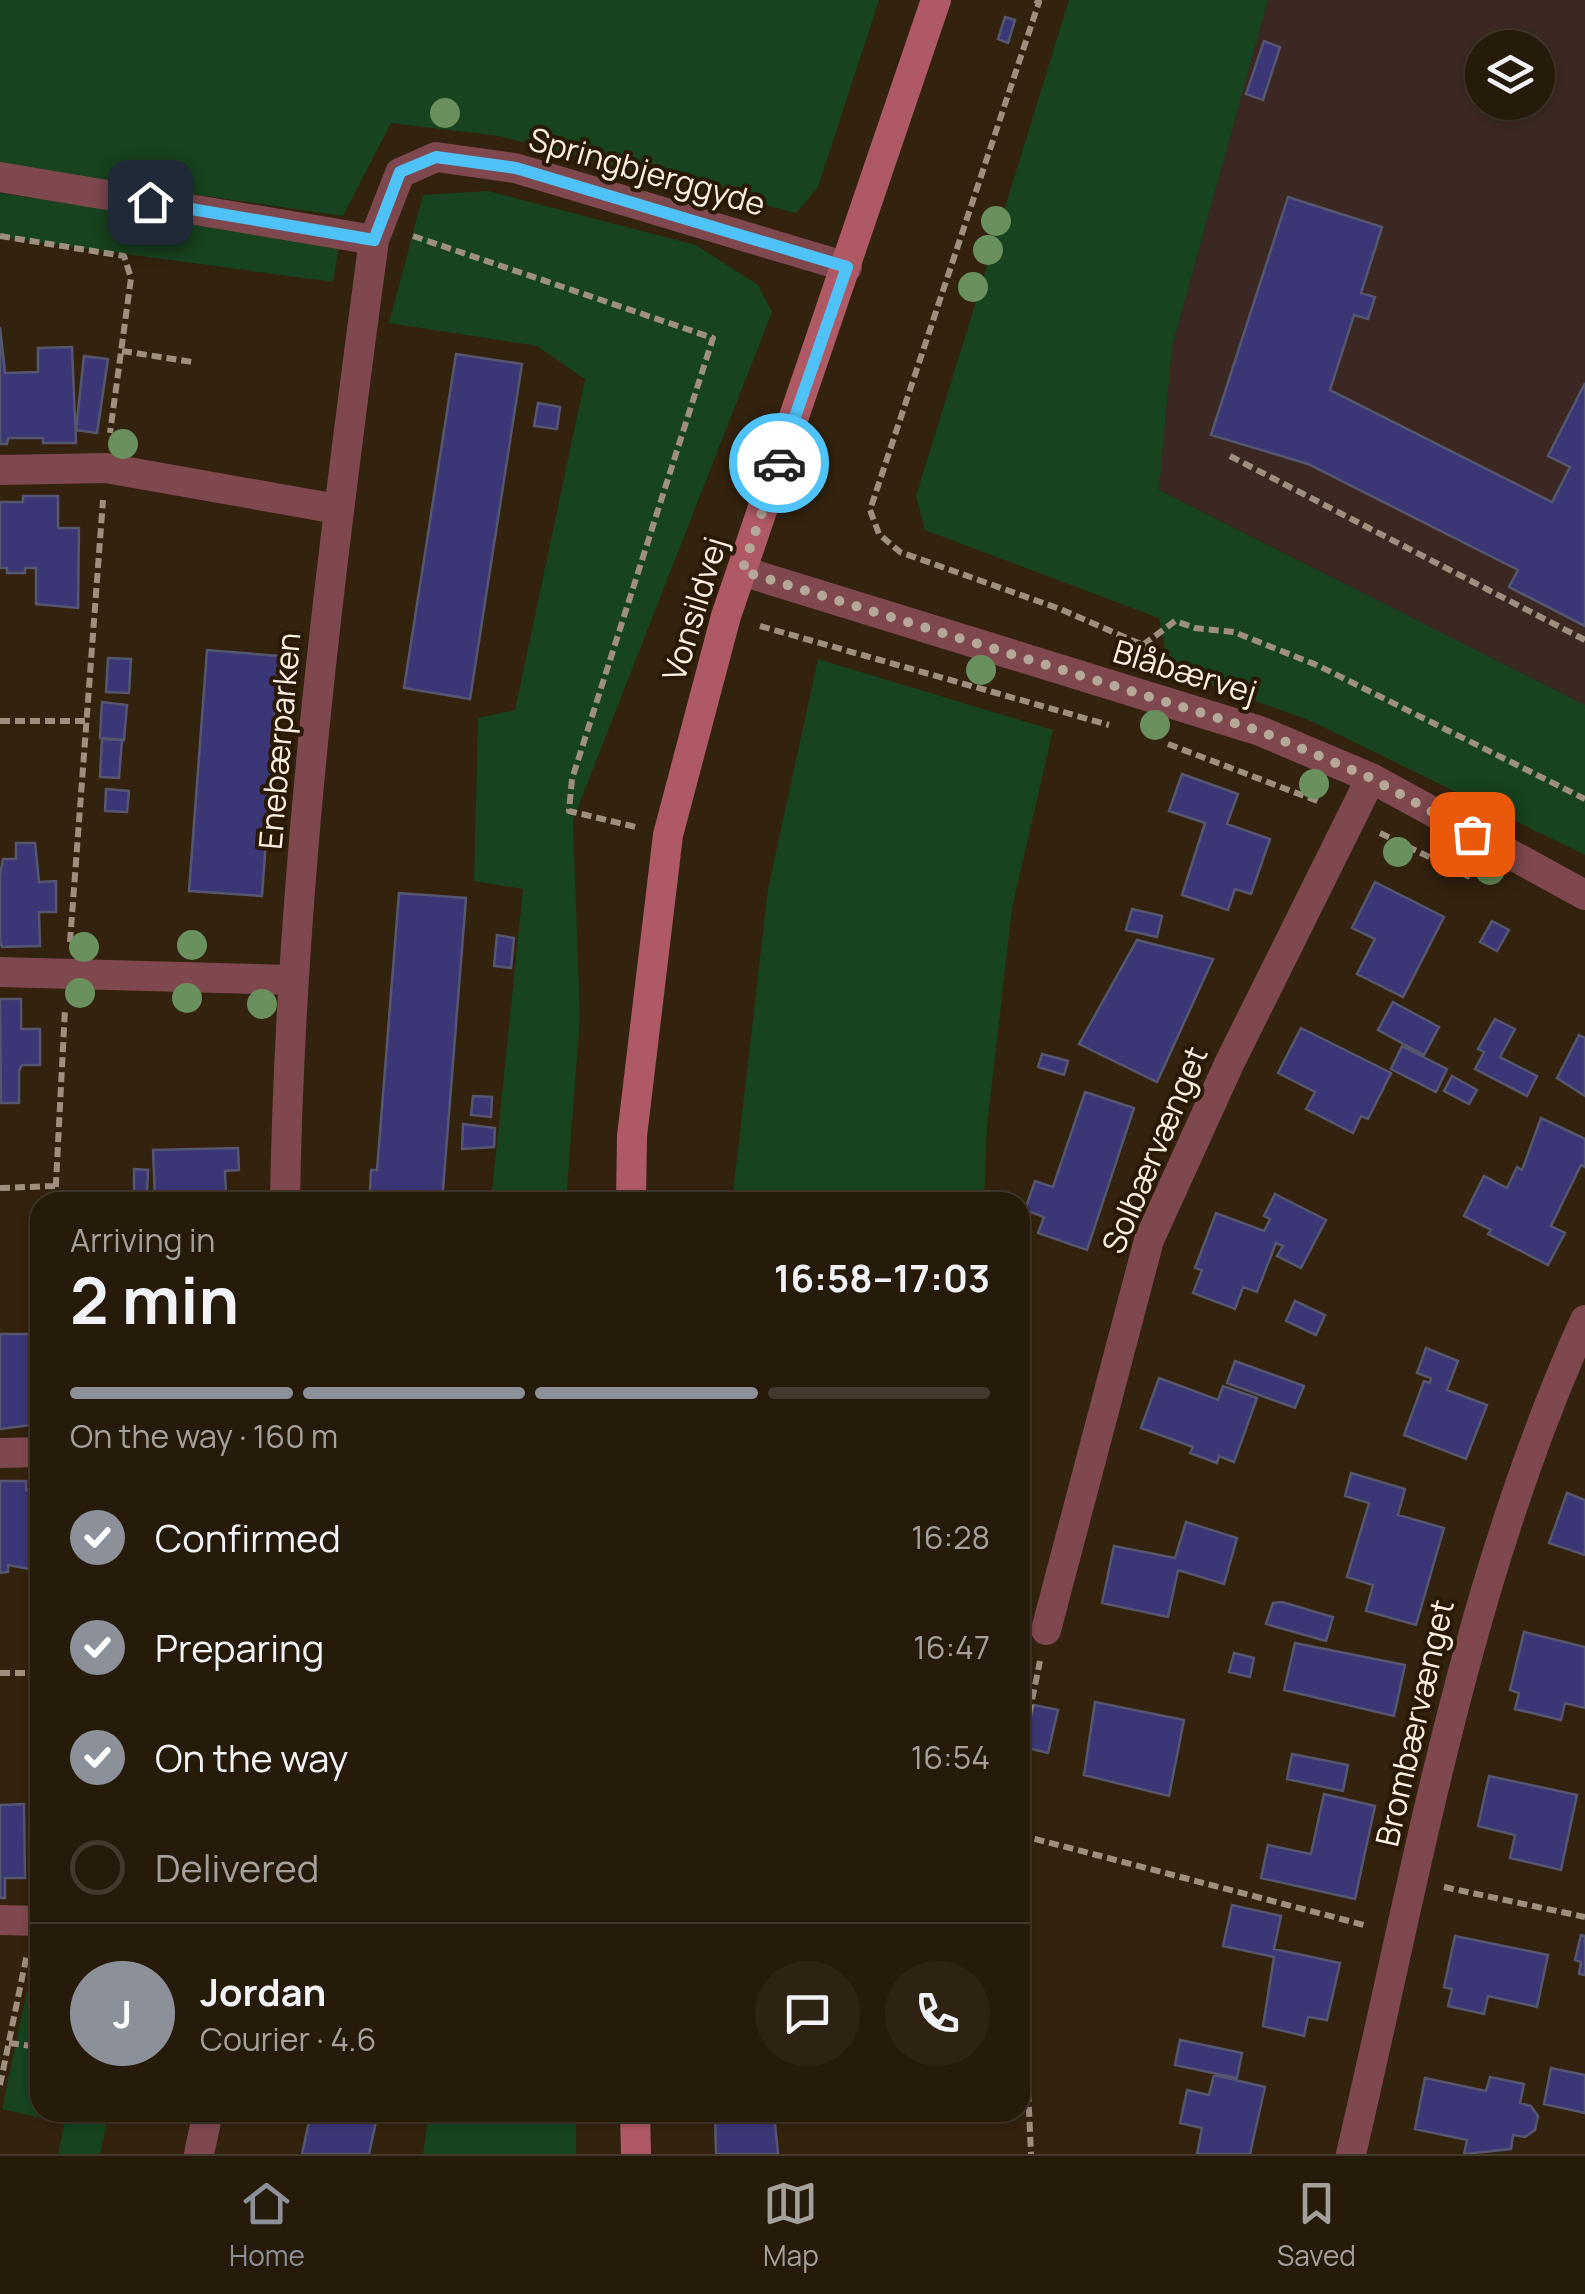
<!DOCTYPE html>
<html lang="en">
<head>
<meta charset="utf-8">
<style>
	:root { --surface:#261a0a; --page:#2e2313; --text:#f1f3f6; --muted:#a4a19c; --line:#42382b; --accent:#8c9099 }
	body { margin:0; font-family:Manrope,sans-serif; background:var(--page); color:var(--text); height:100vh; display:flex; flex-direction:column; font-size:38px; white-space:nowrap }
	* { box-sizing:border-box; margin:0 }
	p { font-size:32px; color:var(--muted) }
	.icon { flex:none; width:55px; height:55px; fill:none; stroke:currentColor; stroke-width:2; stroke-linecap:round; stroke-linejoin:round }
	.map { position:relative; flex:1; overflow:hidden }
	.side { position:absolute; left:30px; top:1192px; width:1000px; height:930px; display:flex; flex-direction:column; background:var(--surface); border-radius:30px; box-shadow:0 2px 8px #0004,0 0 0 2px var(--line) }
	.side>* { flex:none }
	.tools { position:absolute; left:1465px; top:30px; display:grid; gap:20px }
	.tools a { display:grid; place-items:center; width:90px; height:90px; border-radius:50%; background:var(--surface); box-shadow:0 2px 8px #0004,0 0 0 2px var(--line); font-size:50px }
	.pin { position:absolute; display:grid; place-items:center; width:85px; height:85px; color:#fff; margin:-42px; border-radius:20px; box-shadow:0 5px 15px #0006 }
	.courier { position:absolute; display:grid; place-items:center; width:100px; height:100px; margin:-50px; border:8px solid #4fc3f7; border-radius:50%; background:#fff; color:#222; box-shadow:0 2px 12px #0007 }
	.summary em { font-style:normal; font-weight:700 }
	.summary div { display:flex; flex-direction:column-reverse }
	.summary { display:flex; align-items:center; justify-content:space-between; height:170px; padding:0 40px }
	h1 { font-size:65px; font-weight:700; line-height:75px }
	.bar { display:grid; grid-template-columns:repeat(4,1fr); gap:15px 10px; align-content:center; height:120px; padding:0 40px }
	.bar i { height:12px; border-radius:8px; background:var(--line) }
	.bar .selected { background:var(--accent) }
	.bar p { grid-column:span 4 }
	.line { display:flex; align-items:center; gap:25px; padding:0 40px; border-top:2px solid var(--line) }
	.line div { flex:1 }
	.round { display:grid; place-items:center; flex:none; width:105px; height:105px; border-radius:52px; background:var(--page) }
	ol { padding:0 40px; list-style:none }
	li { display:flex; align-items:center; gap:30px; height:110px }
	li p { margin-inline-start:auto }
	li .icon { padding:10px; border-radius:50%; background:var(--accent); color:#fff; stroke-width:4 }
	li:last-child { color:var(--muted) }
	li i { width:55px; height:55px; border:5px solid var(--line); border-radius:50% }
	.tab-bar { display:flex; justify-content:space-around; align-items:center; height:140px; border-top:2px solid var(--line); background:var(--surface); font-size:28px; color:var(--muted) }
	.tab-bar a { display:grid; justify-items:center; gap:5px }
	.tab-bar .selected { color:var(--accent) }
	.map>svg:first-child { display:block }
	.industrial { fill:#3b2823; fill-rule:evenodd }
	.green { fill:#17431e }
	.building { fill:#3b3675; stroke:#555670; stroke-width:2.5 }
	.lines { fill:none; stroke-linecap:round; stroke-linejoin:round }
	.path { stroke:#9e8f7f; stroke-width:6; stroke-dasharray:10 5; stroke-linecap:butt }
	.minor { stroke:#7e484e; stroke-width:30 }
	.secondary { stroke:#af5964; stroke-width:30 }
	.tree { fill:#69905d }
	.done { stroke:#b6a899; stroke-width:10; stroke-dasharray:0 18 }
	.route { stroke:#4fc3f7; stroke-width:12 }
	.labels { text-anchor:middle; stroke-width:8; stroke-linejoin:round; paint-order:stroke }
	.street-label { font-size:32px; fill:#fcf0e4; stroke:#291905 }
</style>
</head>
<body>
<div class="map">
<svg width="1585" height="2154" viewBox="0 0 1585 2154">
	<rect width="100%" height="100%" fill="#33220e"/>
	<path class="industrial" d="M1268,0h317v705l-426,-215 13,-143zM1482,48h56v54h-56z"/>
	<path class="green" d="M0,0h879l-61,187 -22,26 -297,-77 -108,-13 -48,93 -343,-50z
		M1069,0h199l-96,347 -13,143 426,215v150l-274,-134 -142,-51 -10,-52 -234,-88 -9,-34z
		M488,191l208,54 62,40 14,27 -199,508 7,198 -14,184h-75l32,-313 -49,-8 4,-163 37,-8 70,-331 -48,-33 -148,-23 34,-128z
		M0,193l339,52 -6,37 -333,-45z
		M818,659l235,71 -41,178 -25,219 -3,75h-252l36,-313z
		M27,1991l13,2v119l7,1 -1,6 -44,-10z
		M67,2113h42l-9,41h-42z
		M429,2113h147v41h-153z"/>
	<path class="building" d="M1005,17l10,3 -7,23 -10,-4z
		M1264,41l16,6 -17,53 -17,-6z
		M1288,197l94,30 -21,66 14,4 -7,22 -14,-4 -24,75 222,112 18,-35 -22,-11 37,-73v243l-76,-39 9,-17 -210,-106 -97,-29z
		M0,327l5,46 33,-1v-24l34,-1 4,96h-33v-5h-35l-1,6h-7z
		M456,354l66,10 -52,335 -66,-11z
		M84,356l24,3 -11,74 -21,-3z
		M538,403l22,4 -3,22 -23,-3z
		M23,496h35v32h21l-1,80 -42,-4v-36h-11v5h-18v-5h-7v-66h23z
		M207,650l72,6 -17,240 -73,-5z
		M108,658l23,1 -2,34 -23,-1z
		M102,702l25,3 -3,35 -24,-2z
		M102,739l20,1 -3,38 -19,-1z
		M1182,774l56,20 -11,30 43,15 -19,55 -16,-5 -7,21 -46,-15 23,-72 -36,-12z
		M106,789l23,2 -2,21 -22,-1z
		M16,843h19l4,39 17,-1v31h-17l1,34 -38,1 -2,-6v-66l3,-16h13z
		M1375,882l69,35 -41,80 -46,-23 18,-35 -23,-11z
		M399,893l67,5 -24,304h-66l1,-10 -7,-1 1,-21h6z
		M1132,909l30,7 -5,21 -31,-7z
		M1492,921l17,9 -12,21 -17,-9z
		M497,935l17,3 -3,30 -17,-2z
		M1137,940l76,19 -56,123 -78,-38z
		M0,999h21v30h19v36h-18l-3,6v32h-18z
		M1393,1002l46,25 -15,28 -46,-25z
		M1495,1019l20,10 -15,28 37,19 -10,20 -52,-27 9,-17 -6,-3z
		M1301,1028l90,45 -23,46 -7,-3 -8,17 -47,-24 9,-17 -37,-19z
		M1579,1035l6,3v58l-28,-18z
		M1402,1046l45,23 -11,23 -45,-23z
		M1042,1054l26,7 -4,14 -26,-8z
		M1452,1076l25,14 -8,14 -25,-13z
		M1085,1092l49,16 -47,142 -49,-17 6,-16 -19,-7 10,-29 18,6z
		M473,1096l19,1 -1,20 -20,-2z
		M1541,1118l44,21v28l-4,-2 -30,61 14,7 -17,32 -60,-31 3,-4 -27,-14 20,-40 23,12 10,-21 5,3z
		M463,1124l32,4 -1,19 -32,2z
		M238,1148l1,22 -14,1 1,24h13v7h-91l7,-2 -2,-50z
		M134,1169l14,1 -1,25 -13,-1z
		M1275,1194l51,26 -25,48 -24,-12 6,-10 -7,-3 -19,49 -14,-5 -8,22 -42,-16 9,-23 -7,-2 21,-55 48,18 6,-12 -6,-3z
		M1295,1301l30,14 -9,20 -30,-14z
		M0,1334h34l1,29h5v61l-40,5z
		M1426,1348l32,13 -11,29 40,15 -21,54 -62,-24 20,-54 6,2 1,-5 -14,-5z
		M1235,1361l69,25 -9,22 -68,-25z
		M1159,1378l59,22 5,-14 34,12 -23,64 -15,-6 -2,7 -27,-10 3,-6 -52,-19z
		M1351,1473l54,16 -7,26 46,13 -28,97 -50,-14 7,-26 -26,-8 22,-74 -24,-7z
		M0,1481h26v9h14v81l-32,-6v7l-8,1z
		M1567,1493l18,7v55l-36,-12z
		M1186,1522l51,16 -13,46 -46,-14 -10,47 -66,-14 12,-57 61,12z
		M1282,1602l51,15 -7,24 -60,-17 7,-21z
		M1524,1632l61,15v61l-20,-5 -4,17 -46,-11 4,-16 -9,-3z
		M1295,1643l110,22 -11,51 -110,-26z
		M1234,1653l20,5 -4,19 -21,-5z
		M1095,1702l89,18 -15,76 -85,-21z
		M1034,1705l24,5 -10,43 -24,-6z
		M1292,1754l56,11 -5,26 -56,-12z
		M1489,1776l88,19 -16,75 -51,-12 5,-23 -37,-9z
		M1324,1794l51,12 -20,93 -94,-21 7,-33 43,9z
		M24,1804l1,74h-20v20h-5v-93z
		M1232,1905l49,11 -7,33 66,14 -13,57 -19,-3 -4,19 -41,-10 11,-69 -51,-11z
		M1581,1935l4,1v39l-6,-1 2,-12 -6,-2z
		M1455,1936l93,19 -11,52 -49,-11 -4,18 -36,-8 4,-17 -8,-2z
		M1180,2040l62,13 -5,25 -62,-13z
		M1551,2068l34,7v38l-41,-9z
		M1214,2075l51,12 -15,67h-53l5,-26 -22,-5 7,-33 22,5z
		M1490,2077l34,7 -4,19 11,3 7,10 -3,14 -10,7 -12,-2 -2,14 -47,5 3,-14 -52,-11 10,-51 61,13z
		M311,2112h67l-9,42h-67z
		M715,2112h99v2h-40l4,40h-62z"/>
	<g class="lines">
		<path class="path" d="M1035,0l4,2 -169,508 9,24 21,18 160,57 83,36v14
			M0,236l124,20 7,22 -21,155
			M413,236l300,102 -141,441 -3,32 67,16
			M122,351l70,11
			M1230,456l355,184
			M760,626l349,99
			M1143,645l32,-24 20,7 39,4 85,34 266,133
			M0,721h86
			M1168,744l152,58
			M1380,833l92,45
			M70,942l33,-442
			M0,1188l55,-2
			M55,1202l10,-193
			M0,1673h40
			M1020,1758l20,-97
			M1020,1835l348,91
			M1444,1887l141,30
			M1020,1912l11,242
			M9,2043l31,4
			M0,2085l27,-131"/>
		<path class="minor" d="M0,177l374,63 26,-67 36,-16 79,11 332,99
			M0,470l106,-2 231,41
			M742,571l518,160 111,47 214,117
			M0,972l293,8
			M285,1202c5,-322 46,-643 89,-962
			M0,1453l40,-1
			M1046,1630l103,-390 80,-176 142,-286
			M0,1920l40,1
			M199,2154l9,-42
			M1351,2154c66,-281 114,-569 234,-834"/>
		<path class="secondary" d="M631,1202l1,-66 36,-301 58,-219 210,-616
			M635,2112l1,42"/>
	</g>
	<g class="tree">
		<circle cx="445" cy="113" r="15"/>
		<circle cx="996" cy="221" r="15"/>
		<circle cx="988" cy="250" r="15"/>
		<circle cx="973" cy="287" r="15"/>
		<circle cx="123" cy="444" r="15"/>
		<circle cx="981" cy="670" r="15"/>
		<circle cx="1155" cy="725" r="15"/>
		<circle cx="1314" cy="784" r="15"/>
		<circle cx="1398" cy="852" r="15"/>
		<circle cx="1490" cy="870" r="15"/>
		<circle cx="192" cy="945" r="15"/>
		<circle cx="84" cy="947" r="15"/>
		<circle cx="80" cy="993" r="15"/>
		<circle cx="187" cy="998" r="15"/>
		<circle cx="262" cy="1004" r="15"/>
	</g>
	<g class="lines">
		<path class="done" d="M779,463l-37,108 518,160 111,47 101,56"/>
		<path class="route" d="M150,202l224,38 26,-68 36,-15 80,11 331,99 -68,196"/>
	</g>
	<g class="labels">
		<g class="street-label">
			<text transform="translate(647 172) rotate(16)" y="11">Springbjerggyde</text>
			<text transform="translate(695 609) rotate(-73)" y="11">Vonsildvej</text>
			<text transform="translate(1185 672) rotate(17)" y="11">Blåbærvej</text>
			<text transform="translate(280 741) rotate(-85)" y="11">Enebærparken</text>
			<text transform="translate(1155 1150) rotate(-67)" y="11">Solbærvænget</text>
			<text transform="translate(1415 1723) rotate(-77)" y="11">Brombærvænget</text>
		</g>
	</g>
</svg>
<div class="tools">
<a><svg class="icon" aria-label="layers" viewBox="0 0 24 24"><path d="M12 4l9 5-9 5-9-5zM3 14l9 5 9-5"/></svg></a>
</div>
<div class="pin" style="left:1472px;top:834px;background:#ea580c"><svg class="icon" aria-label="bag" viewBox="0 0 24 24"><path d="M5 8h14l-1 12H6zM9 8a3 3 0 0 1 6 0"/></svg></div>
<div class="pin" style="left:150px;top:202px;background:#1f2937"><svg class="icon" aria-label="home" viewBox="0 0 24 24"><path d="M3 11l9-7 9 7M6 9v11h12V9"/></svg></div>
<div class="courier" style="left:779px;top:463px"><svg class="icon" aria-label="car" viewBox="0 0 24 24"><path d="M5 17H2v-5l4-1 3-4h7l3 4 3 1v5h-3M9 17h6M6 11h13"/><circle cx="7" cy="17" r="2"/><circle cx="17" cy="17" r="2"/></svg></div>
<section class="side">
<div class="summary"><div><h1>2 min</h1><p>Arriving in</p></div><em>16:58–17:03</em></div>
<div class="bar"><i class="selected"></i><i class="selected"></i><i class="selected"></i><i></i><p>On the way · 160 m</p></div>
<ol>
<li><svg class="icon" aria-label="check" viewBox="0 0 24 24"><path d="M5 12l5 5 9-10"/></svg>Confirmed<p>16:28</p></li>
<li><svg class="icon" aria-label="check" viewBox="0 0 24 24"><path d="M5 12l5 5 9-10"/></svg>Preparing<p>16:47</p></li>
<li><svg class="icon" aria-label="check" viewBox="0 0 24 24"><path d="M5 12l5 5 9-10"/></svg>On the way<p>16:54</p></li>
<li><i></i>Delivered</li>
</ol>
<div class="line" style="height:180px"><b class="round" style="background:var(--accent);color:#fff">J</b><div><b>Jordan</b><p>Courier · 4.6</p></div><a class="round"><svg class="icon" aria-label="chat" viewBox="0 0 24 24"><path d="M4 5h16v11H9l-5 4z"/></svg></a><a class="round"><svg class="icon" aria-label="phone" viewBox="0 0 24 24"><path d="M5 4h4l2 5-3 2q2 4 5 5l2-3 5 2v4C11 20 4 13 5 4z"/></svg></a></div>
</section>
</div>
<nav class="tab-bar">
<a class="selected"><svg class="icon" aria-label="home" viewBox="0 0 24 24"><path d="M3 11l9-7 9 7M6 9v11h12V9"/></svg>Home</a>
<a><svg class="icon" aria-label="map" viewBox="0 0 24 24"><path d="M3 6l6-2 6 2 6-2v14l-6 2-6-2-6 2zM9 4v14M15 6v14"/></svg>Map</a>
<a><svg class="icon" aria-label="saved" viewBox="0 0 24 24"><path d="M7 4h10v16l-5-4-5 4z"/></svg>Saved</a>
</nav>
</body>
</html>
